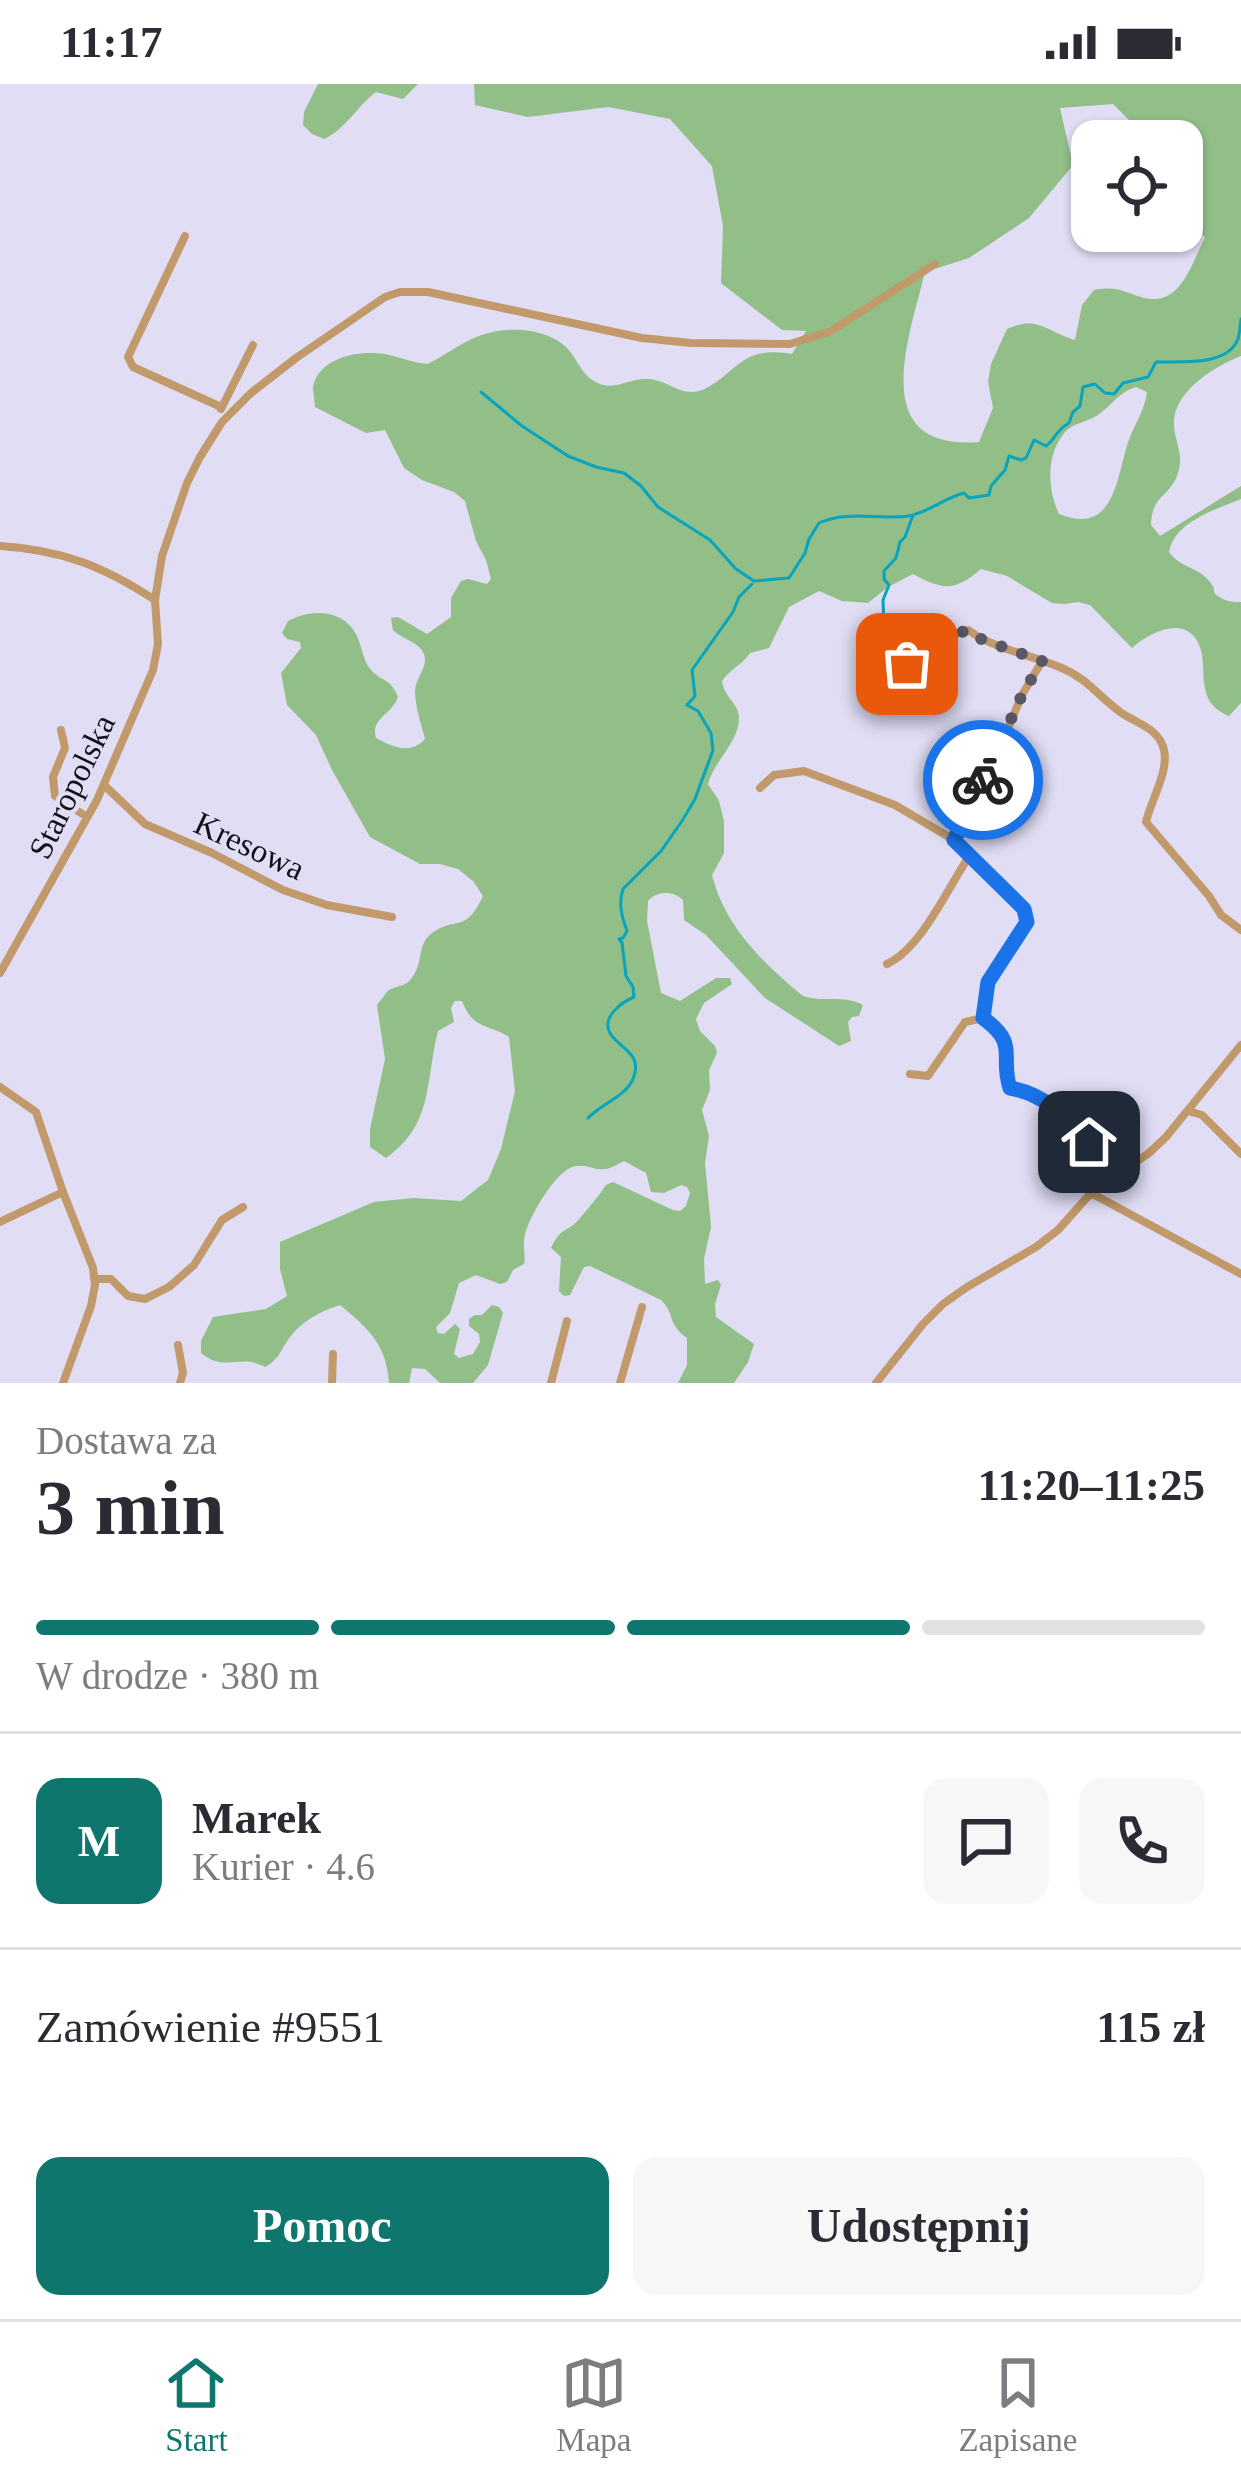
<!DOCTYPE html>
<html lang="pl">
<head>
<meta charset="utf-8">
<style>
	:root { --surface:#fff; --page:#f7f7f7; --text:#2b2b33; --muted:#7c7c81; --line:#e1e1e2; --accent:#0f766e }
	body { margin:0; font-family:Georgia,serif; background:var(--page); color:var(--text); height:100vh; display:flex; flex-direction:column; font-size:45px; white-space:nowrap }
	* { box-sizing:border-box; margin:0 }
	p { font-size:39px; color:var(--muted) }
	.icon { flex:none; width:66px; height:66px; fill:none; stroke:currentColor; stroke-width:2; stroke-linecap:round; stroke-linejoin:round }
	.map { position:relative; height:1299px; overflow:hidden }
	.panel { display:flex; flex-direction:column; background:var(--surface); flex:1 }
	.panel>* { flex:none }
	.tools { position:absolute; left:1071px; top:36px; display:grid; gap:24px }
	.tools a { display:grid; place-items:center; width:132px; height:132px; border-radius:24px; background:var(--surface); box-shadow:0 3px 9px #0004; font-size:60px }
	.pin { position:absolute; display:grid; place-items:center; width:102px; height:102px; color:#fff; margin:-51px; border-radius:24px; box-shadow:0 6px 18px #0006 }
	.courier { position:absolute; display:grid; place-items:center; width:120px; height:120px; margin:-60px; border:9px solid #1a73e8; border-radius:50%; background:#fff; color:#222; box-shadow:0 3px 15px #0007 }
	.summary em { font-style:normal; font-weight:600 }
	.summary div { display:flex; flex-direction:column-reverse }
	.summary { display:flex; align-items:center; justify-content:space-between; height:204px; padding:0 36px }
	h1 { font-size:78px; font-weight:600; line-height:90px }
	.bar { display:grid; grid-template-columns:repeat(4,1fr); gap:18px 12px; align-content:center; height:144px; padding:0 36px }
	.bar i { height:15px; border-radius:9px; background:var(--line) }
	.bar .on { background:var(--accent) }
	.bar p { grid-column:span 4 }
	.line { display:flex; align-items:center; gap:30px; padding:0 36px; border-top:3px solid var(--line) }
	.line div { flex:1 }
	.round { display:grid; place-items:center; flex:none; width:126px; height:126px; border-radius:24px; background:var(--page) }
	.primary-button { display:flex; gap:24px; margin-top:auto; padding:24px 36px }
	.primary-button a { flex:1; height:138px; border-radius:24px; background:var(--accent); color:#fff; font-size:48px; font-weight:600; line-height:138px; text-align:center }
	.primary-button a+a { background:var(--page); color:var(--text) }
	.status { display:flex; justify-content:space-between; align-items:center; height:84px; padding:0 60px; background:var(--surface); direction:ltr }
	.status svg { height:33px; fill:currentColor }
	.dock { display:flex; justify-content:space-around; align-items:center; height:168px; border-top:3px solid var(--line); background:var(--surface); font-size:33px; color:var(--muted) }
	.dock a { display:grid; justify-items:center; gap:6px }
	.dock .on { color:var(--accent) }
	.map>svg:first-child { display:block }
	.green { fill:#92be88; fill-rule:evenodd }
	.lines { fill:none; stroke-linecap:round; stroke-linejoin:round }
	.stream { stroke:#07a4be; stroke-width:3 }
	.minor { stroke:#c1996a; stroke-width:8 }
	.done { stroke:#5a5866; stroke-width:12; stroke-dasharray:0 21.6 }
	.route { stroke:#1a73e8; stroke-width:15 }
	.labels { text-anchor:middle; stroke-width:9; stroke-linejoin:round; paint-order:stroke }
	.street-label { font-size:33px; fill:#121119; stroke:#e0ddf5 }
</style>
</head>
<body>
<div class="status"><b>11:17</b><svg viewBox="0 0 49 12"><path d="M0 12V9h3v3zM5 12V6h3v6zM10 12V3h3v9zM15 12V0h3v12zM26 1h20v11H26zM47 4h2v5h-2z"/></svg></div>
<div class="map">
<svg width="1241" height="1299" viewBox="0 0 1241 1299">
	<rect width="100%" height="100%" fill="#e0ddf5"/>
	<path class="green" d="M318,0h100l-15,15 -27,-7c-19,14 -30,37 -52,47l-12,-5 -9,-9 1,-13z
		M474,0h767v272c-25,10 -63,32 -67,63 -2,20 12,34 3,57 -9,22 -25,19 -26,49l9,11 81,-50v13c-26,11 -66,22 -72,53 11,16 30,15 41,30 9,11 -2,8 11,16 7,4 12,4 20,4v101l-12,13c-9,-4 -17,-9 -21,-18 -7,-15 -3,-33 -7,-48 -11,-37 -49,-20 -69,-2l-42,-43 -12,-3 -13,2 -13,-1 -45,-27 -26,-7c-27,23 -38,21 -68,5l-25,13 -20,16 -26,-2 -23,-10 -30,16 -20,41 -19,5c-8,12 -20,16 -28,28 2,17 17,22 17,37 0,24 -25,43 -31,66l11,17 5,20v32l-12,22c13,52 51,88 91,121 20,7 40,-2 60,9l-4,11 -7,1 -4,5 3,19 -12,5 -74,-48 -59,-63 -22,-15 -1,-20c-9,-9 -26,-10 -35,1l-1,20 14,72 19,8 36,-23h14l2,6 -28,19 -8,16 4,12 15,15 2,7 -8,17 1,20 -8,20 7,26 -4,27 6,64 -7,32 1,25 13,-4 3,5 -6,19 1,13 38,27 -6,18 -14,21h-56l9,-18v-27c-20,-14 -12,-25 -26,-38l-71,-34 -6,1 -14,28 -6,1 -5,-5 2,-34 -10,-9c10,-22 17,-15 29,-30 9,-11 18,-21 26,-33l7,-3 60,28 7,1 6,-5 4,-13 -3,-6 -6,-2 -17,8 -13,-1 -5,-19 -22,-12c-6,3 -12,7 -18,8 -9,2 -20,-5 -30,-3 -19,2 -47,51 -51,69 -3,11 1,18 -1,29l-11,6 -6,12 -7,2 -24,-9 -17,8 -9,30 -14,14 2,6 6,1 11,-10 5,5 -6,25 5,4 14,-4 7,-12 -1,-8 -10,-8v-7l6,-4h7l10,-10 7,2 4,6 -15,52 -15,18h-33l-15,-14 -13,-1 -3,15h-20c-2,-38 -21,-55 -49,-78 -19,6 -38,16 -50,32 -10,13 -10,22 -25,30 -25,-14 -39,6 -64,-14v-12l12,-24 53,-8 21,-13 -7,-27v-27l94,-40 39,-4 48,3 27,-21 13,-31 14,-58 -6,-54c-22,-14 -36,-7 -47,-36h-7l-4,7 3,14 -16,9c-13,51 -4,93 -52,127l-16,-11v-18l15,-70 -8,-54c2,-2 10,-14 12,-15 11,-6 17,-2 24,-14 10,-13 4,-31 18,-42 25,-19 34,1 52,-38l-10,-15 -15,-12 -18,-5h-20l-50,-27 -38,-67 -16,-35 -29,-30 -6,-32 20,-25 -1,-6 -13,-3 -5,-6 6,-12c22,-12 54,-13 68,13 6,11 7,28 15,36 12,13 19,7 27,27 -6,18 -28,21 -22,41 16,9 35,17 49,1 -4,-15 -10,-33 -10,-48 1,-17 20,-29 3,-45 -7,-6 -18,-9 -25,-16l-2,-12 7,-1 29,17 24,-17v-19l10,-17 7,-2 19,5 4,-5 -5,-19 -10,-19 -11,-40 -11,-9 -32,-12 -18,-12 -19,-38 -19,3 -51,-26c0,-5 -2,-16 -2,-20 6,-31 50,-38 76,-32 14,3 24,8 39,9 15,-8 32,-20 48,-27 28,-11 66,-11 89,9 11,10 16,28 29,35 19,12 34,-3 53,-2 16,0 30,13 44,13 24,0 42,-30 64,-37 12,-4 25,-3 37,-1l14,-23 -24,-1 -61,-47 2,-57 -11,-60 -42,-47 -62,-12 -80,10 -53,-12zM1113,20l37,37h32v64l23,33c-15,27 -24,71 -64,59 -20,-6 -24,-11 -47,-7l-12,15 -7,35c-30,-9 -37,-25 -68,-11l-16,35 -3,18 5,26 -14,34c-113,9 -70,-104 -54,-170l44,-14 60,-40 44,-53 -13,-57zM1136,303l11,5c-2,17 -11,30 -17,45 -14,37 -13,100 -71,77 -12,-25 -13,-60 6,-82 8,-9 23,-10 33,-17 14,-10 22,-24 38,-28z"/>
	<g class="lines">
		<path class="stream" d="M481,308l41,34 46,30 28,11 28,6 17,13 17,21 52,33 26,29 18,12 35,-3 16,-25 4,-14 10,-16c29,-13 59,-3 89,-7 20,-3 36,-18 56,-23l5,5 20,-3 2,-9 14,-16 4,-14 12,4 5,-2 8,-18 12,6c10,-7 8,-14 23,-23l4,-11 7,-6 3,-19 12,-3 10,9 9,1 9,-11 25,-6 8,-15c24,-1 71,5 82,-23 2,-7 2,-14 3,-20
			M884,543l-1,-27 6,-15 -5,-6v-8l12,-13 4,-16 5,-5 8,-22
			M588,1034c13,-14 36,-21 44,-37 13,-28 -12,-31 -22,-48 -9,-16 12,-31 24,-36l-1,-10 -7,-11 -4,-33 -3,-4 4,-1 4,-7c-5,-14 -9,-27 -4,-42l38,-38 21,-30 13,-22 18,-49 -2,-17 -13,-22 -11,-6 8,-9 -3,-26 41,-58 6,-15 13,-13"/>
		<path class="minor" d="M185,152l-57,121 5,10 88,40
			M221,325l32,-64
			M0,462c62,4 103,20 155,54
			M891,589l58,-37 19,-6c28,20 65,25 96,39 24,10 38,31 59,45 16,10 37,16 41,36 5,22 -13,50 -18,72l63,74 12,19 20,15
			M61,646l4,18 -12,29 2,19 32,21
			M104,701l41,39 67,29 71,37 44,15 65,12
			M760,704l14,-13 30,-4 91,34 59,35 70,69 3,13 -38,60 -6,36c36,27 17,37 27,70 47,7 77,51 108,84
			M954,756l47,-95 21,-50 20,-34
			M887,880c35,-16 61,-77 83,-109
			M0,889l97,-173 56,-130 5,-26 -3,-44 7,-44 25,-73 13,-26 22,-35 29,-29 45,-35 89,-61 15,-5h28l214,46 49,5 99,1 41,-13 104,-67
			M910,990l18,2 37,-54 18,-4
			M0,1003l36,25 27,80 30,76 2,17 -4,21 -28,77
			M1188,1027l14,4 39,39
			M1091,1109l150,81
			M0,1138l63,-30
			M95,1195h16l17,17 17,3 24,-12 25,-22 28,-45 21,-13
			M178,1261l5,28 -3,10
			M332,1299l1,-29
			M551,1299l16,-62
			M620,1299l22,-76
			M876,1299l47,-59 20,-20 24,-17 69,-40 22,-17 33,-37 58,-40 17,-16 75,-92"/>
	</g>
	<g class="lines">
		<path class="done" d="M907,580l42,-28 19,-6 13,9 61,22 -20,34 -39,85"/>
		<path class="route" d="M983,696l-29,60 70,69 3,13 -39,60 -5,36c37,27 16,37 27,70 35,6 56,29 79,54"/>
	</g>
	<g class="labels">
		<g class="street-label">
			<text transform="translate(71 702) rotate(-64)" y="12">Staropolska</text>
			<text transform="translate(250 761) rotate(25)" y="12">Kresowa</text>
		</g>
	</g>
</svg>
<div class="tools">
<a><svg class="icon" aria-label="locate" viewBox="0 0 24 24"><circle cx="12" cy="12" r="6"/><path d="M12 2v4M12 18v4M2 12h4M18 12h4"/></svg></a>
</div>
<div class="pin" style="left:907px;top:580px;background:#ea580c"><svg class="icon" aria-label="bag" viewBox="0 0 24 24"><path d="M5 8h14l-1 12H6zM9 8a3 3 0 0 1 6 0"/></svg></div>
<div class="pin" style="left:1089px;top:1058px;background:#1f2937"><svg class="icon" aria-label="home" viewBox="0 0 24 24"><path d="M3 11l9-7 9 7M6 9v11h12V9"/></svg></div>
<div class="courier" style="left:983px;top:696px"><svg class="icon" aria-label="bike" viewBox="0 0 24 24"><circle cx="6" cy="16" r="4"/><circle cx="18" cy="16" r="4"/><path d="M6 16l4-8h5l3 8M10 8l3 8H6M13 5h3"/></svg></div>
</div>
<section class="panel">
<div class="summary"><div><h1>3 min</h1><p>Dostawa za</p></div><em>11:20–11:25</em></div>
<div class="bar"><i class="on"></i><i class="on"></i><i class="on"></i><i></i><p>W drodze · 380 m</p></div>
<div class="line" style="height:216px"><b class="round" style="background:var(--accent);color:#fff">M</b><div><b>Marek</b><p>Kurier · 4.6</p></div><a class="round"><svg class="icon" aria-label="chat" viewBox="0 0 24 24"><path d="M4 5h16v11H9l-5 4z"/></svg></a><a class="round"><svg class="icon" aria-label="phone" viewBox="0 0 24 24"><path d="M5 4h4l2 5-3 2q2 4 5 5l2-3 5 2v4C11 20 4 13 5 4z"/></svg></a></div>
<div class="line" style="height:156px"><div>Zamówienie #9551</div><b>115 zł</b></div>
<div class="primary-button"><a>Pomoc</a><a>Udostępnij</a></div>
</section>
<nav class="dock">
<a class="on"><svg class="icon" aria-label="home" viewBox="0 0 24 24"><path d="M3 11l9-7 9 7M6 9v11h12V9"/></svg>Start</a>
<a><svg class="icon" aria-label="map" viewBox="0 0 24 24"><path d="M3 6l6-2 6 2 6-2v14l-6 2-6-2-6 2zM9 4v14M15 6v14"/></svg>Mapa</a>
<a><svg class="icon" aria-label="saved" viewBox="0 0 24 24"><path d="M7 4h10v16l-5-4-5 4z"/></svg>Zapisane</a>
</nav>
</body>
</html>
